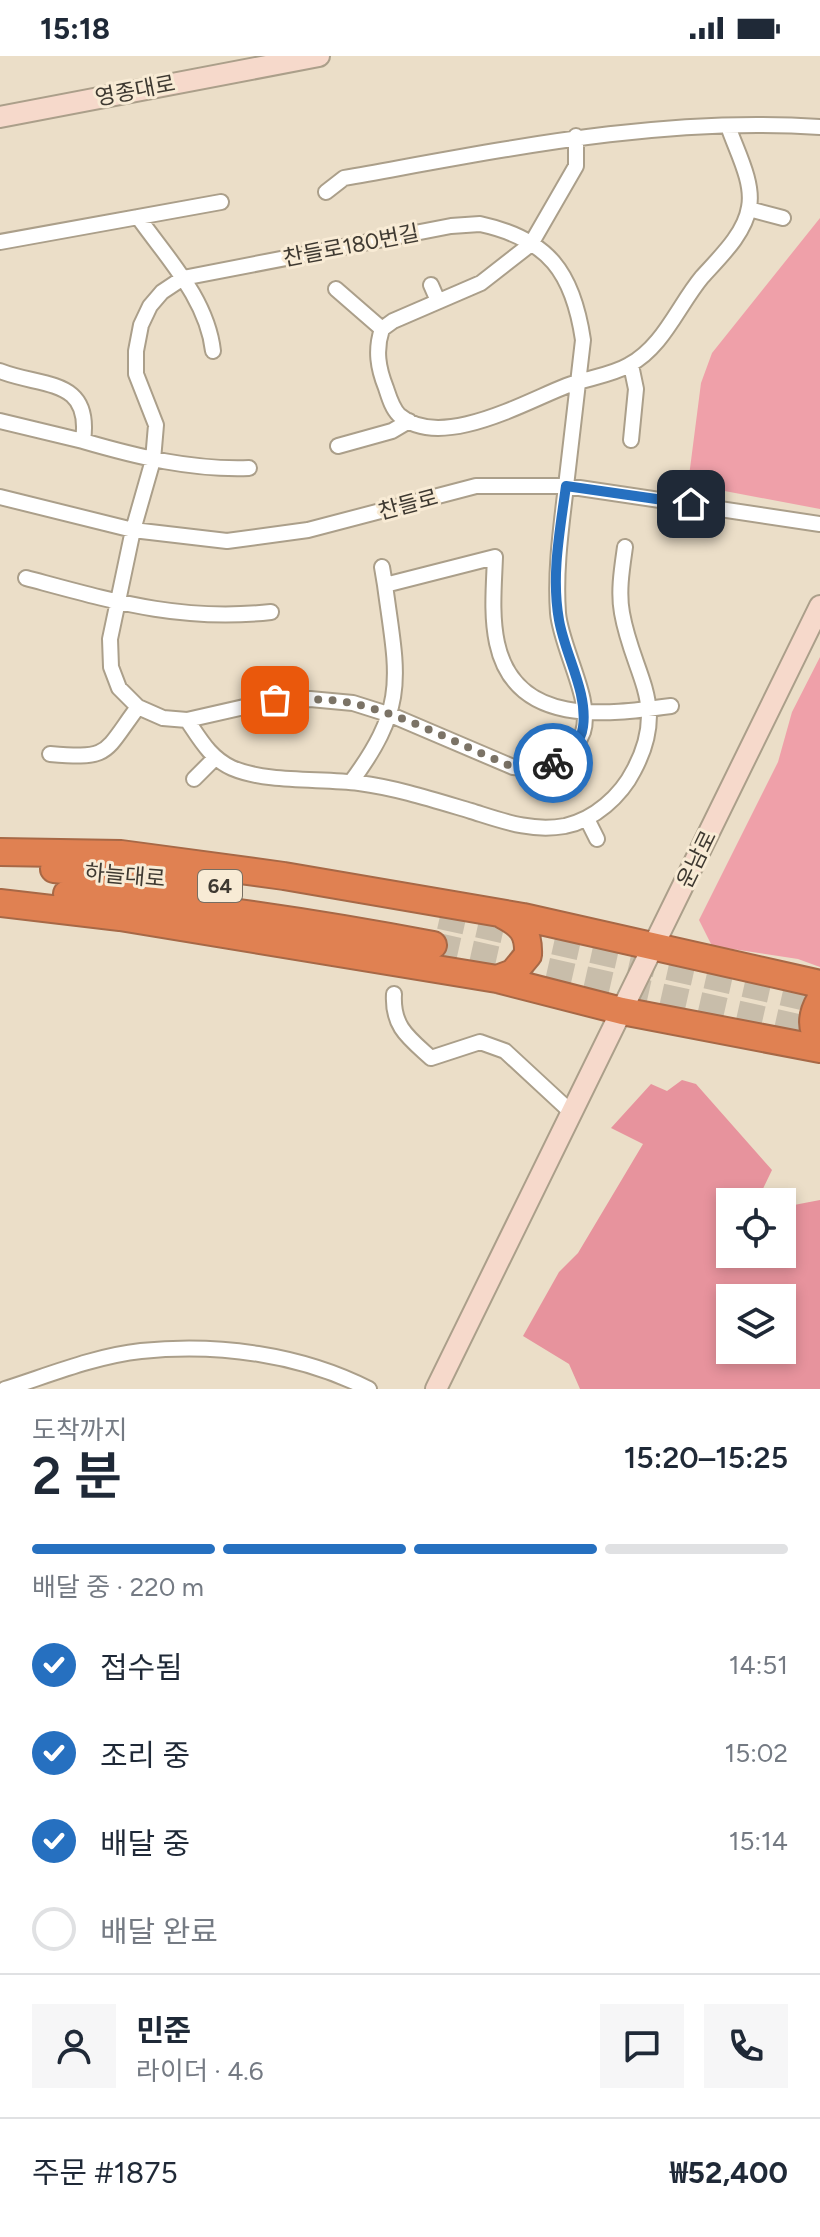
<!DOCTYPE html>
<html lang="ko">
<head>
<meta charset="utf-8">
<style>
	:root { --surface:#fff; --page:#f6f6f7; --text:#1f2937; --muted:#747a83; --line:#e0e1e3; --accent:#2670c0 }
	body { margin:0; font-family:Figtree,"Noto Sans KR",sans-serif; background:var(--page); color:var(--text); height:100vh; display:flex; flex-direction:column; font-size:30px; white-space:nowrap }
	* { box-sizing:border-box; margin:0 }
	p { font-size:26px; color:var(--muted) }
	.icon { flex:none; width:44px; height:44px; fill:none; stroke:currentColor; stroke-width:2; stroke-linecap:round; stroke-linejoin:round }
	.map { position:relative; height:1333px; overflow:hidden }
	.details { display:flex; flex-direction:column; background:var(--surface); flex:1 }
	.details>* { flex:none }
	.buttons { position:absolute; left:716px; top:1132px; display:grid; gap:16px }
	.buttons a { display:grid; place-items:center; width:80px; height:80px; border-radius:0px; background:var(--surface); box-shadow:0 4px 12px #0003; font-size:40px }
	.pin { position:absolute; display:grid; place-items:center; width:68px; height:68px; color:#fff; margin:-34px; border-radius:16px; box-shadow:0 4px 12px #0006 }
	.courier { position:absolute; display:grid; place-items:center; width:80px; height:80px; margin:-40px; border:6px solid #2670c0; border-radius:50%; background:#fff; color:#222; box-shadow:0 2px 10px #0007 }
	.head em { font-style:normal; font-weight:600 }
	.head div { display:flex; flex-direction:column-reverse }
	.head { display:flex; align-items:center; justify-content:space-between; height:136px; padding:0 32px }
	h1 { font-size:52px; font-weight:600; line-height:60px }
	.bar { display:grid; grid-template-columns:repeat(4,1fr); gap:12px 8px; align-content:center; height:96px; padding:0 32px }
	.bar i { height:10px; border-radius:6px; background:var(--line) }
	.bar .on { background:var(--accent) }
	.bar p { grid-column:span 4 }
	.line { display:flex; align-items:center; gap:20px; padding:0 32px; border-top:2px solid var(--line) }
	.line div { flex:1 }
	.round { display:grid; place-items:center; flex:none; width:84px; height:84px; border-radius:0px; background:var(--page) }
	ol { padding:0 32px; list-style:none }
	li { display:flex; align-items:center; gap:24px; height:88px }
	li p { margin-inline-start:auto }
	li .icon { padding:8px; border-radius:50%; background:var(--accent); color:#fff; stroke-width:4 }
	li:last-child { color:var(--muted) }
	li i { width:44px; height:44px; border:4px solid var(--line); border-radius:50% }
	.status { display:flex; justify-content:space-between; align-items:center; height:56px; padding:0 40px; background:var(--surface); direction:ltr }
	.status svg { height:22px; fill:currentColor }
	.map>svg:first-child { display:block }
	.green { fill:#efa0a9 }
	.forest { fill:#e7939d; fill-rule:evenodd }
	.lines { fill:none; stroke-linecap:round; stroke-linejoin:round }
	.highway-tunnel { stroke:#c8bdaa; stroke-width:26; stroke-dasharray:26 13; stroke-linecap:butt }
	.street-casing { stroke:#ab9f8a; stroke-width:18 }
	.secondary-casing { stroke:#ab9f8a; stroke-width:24 }
	.highway-casing { stroke:#a76846; stroke-width:30 }
	.street { stroke:#fff; stroke-width:14 }
	.secondary { stroke:#f6d9cb; stroke-width:20 }
	.highway { stroke:#e08152; stroke-width:26 }
	.done { stroke:#7b7366; stroke-width:8; stroke-dasharray:0 14.4 }
	.route { stroke:#2670c0; stroke-width:10 }
	.labels { text-anchor:middle; stroke-width:6; stroke-linejoin:round; paint-order:stroke }
	.shield { fill:#f8ebd5; stroke:#766e62; stroke-width:2 }
	.shield-label { font-size:20px; font-weight:bold; fill:#3e3931 }
	.street-label { font-size:22px; fill:#3e3931; stroke:#f8ebd5 }
</style>
</head>
<body>
<div class="status"><b>15:18</b><svg viewBox="0 0 49 12"><path d="M0 12V9h3v3zM5 12V6h3v6zM10 12V3h3v9zM15 12V0h3v12zM26 1h20v11H26zM47 4h2v5h-2z"/></svg></div>
<div class="map">
<svg width="820" height="1333" viewBox="0 0 820 1333">
	<rect width="100%" height="100%" fill="#ebdec8"/>
	<path class="green" d="M820,162v291l-132,-25 13,-101 11,-30z
		M820,601v310l-22,-8 -86,-13 -13,-26 79,-158 14,-50z"/>
	<path class="forest" d="M682,1024l14,4 76,86 -14,29 17,3h-45v52h52v-51l12,2 26,-5v189h-240l-11,-25 -46,-28 36,-64 19,-19 65,-109 -32,-16 40,-44 16,7zM730,1242h52v52h-52z"/>
	<g class="lines">
		<path class="highway-tunnel" d="M440,860l380,85
			M433,889l387,87"/>
		<g class="street-casing">
			<path id="street" d="M576,80v30l-45,78 -50,39 -88,38 -11,8c-7,21 -4,39 4,59 3,9 6,20 13,27 41,36 126,-13 167,-29 20,-8 44,-10 63,-21 34,-18 49,-59 73,-88 17,-19 43,-43 47,-70 5,-25 -13,-57 -21,-81
				M326,136l18,-14c158,-28 315,-62 476,-51
				M749,153l34,9
				M138,161c29,41 69,82 75,134
				M480,168c69,15 93,49 103,116 -6,48 -11,97 -17,146 -5,43 -11,84 -8,127 3,35 35,87 25,119 -11,30 -42,38 -70,35l-122,-52 -38,-12 -43,-4 -35,1 -88,20 -24,-2 -25,-11 -19,-19 -8,-21 -1,-28 23,-109 20,-70 3,-35 -20,-51v-23l5,-26 9,-19 12,-14 21,-14 268,-52z
				M0,186l221,-40
				M431,229l7,16
				M336,233l46,40
				M631,309l5,24 -5,51
				M0,315c43,17 92,6 83,70 55,16 108,29 166,27
				M0,365l83,20
				M338,390l54,-15 17,-10
				M0,441l133,33 94,11 81,-11 168,-44h90l254,38
				M382,511l3,18
				M26,522c86,23 154,44 245,34
				M187,664c13,19 23,38 45,48 35,15 89,10 127,15 38,5 75,17 112,28 32,10 60,21 94,15 29,-6 56,-30 69,-56 35,-66 -1,-94 -12,-157 -4,-21 0,-45 3,-66
				M50,698c61,5 53,0 88,-47
				M194,723l21,-21
				M351,726c58,-78 46,-107 34,-197l110,-28c-1,28 -4,58 2,86 18,84 109,72 174,63
				M587,763l10,20
				M394,938c-2,33 15,44 37,64l49,-16 25,9 67,62
				M5,1333c44,-14 90,-33 136,-38 77,-8 159,3 228,38"/>
		</g>
		<g class="secondary-casing">
			<path id="secondary" d="M0,61l319,-61
				M436,1333l384,-783"/>
		</g>
		<g class="highway-casing">
			<path id="highway" d="M0,796l121,2 163,22 239,41 297,67
				M54,813l164,16
				M67,838c123,10 245,28 366,51
				M0,847l120,14 377,62 125,32 198,38
				M497,923l16,-6 15,-18c1,-22 -6,-30 -25,-40
				M820,944c-8,14 -10,28 0,41"/>
		</g>
		<use href="#street" class="street"/>
		<use href="#secondary" class="secondary"/>
		<use href="#highway" class="highway"/>
	</g>
	<g class="lines">
		<path class="done" d="M275,644c27,-1 55,-2 81,4 54,13 106,42 157,63l21,2 19,-6"/>
		<path class="route" d="M553,707c14,-7 28,-20 30,-36 5,-35 -18,-72 -24,-107 -8,-44 1,-90 7,-134l125,18"/>
	</g>
	<g class="labels">
		<rect class="shield" x="198" y="814" width="44" height="32" rx="6"/>
		<g class="shield-label">
			<text x="220" y="837">64</text>
		</g>
		<g class="street-label">
			<text transform="translate(135 34) rotate(-11)" y="8">영종대로</text>
			<text transform="translate(351 189) rotate(-11)" y="8">찬들로180번길</text>
			<text transform="translate(408 448) rotate(-15)" y="8">찬들로</text>
			<text transform="translate(696 803) rotate(-64)" y="8">운남로</text>
			<text transform="translate(125 819) rotate(5)" y="8">하늘대로</text>
		</g>
	</g>
</svg>
<div class="buttons">
<a><svg class="icon" aria-label="locate" viewBox="0 0 24 24"><circle cx="12" cy="12" r="6"/><path d="M12 2v4M12 18v4M2 12h4M18 12h4"/></svg></a>
<a><svg class="icon" aria-label="layers" viewBox="0 0 24 24"><path d="M12 4l9 5-9 5-9-5zM3 14l9 5 9-5"/></svg></a>
</div>
<div class="pin" style="left:275px;top:644px;background:#ea580c"><svg class="icon" aria-label="bag" viewBox="0 0 24 24"><path d="M5 8h14l-1 12H6zM9 8a3 3 0 0 1 6 0"/></svg></div>
<div class="pin" style="left:691px;top:448px;background:#1f2937"><svg class="icon" aria-label="home" viewBox="0 0 24 24"><path d="M3 11l9-7 9 7M6 9v11h12V9"/></svg></div>
<div class="courier" style="left:553px;top:707px"><svg class="icon" aria-label="bike" viewBox="0 0 24 24"><circle cx="6" cy="16" r="4"/><circle cx="18" cy="16" r="4"/><path d="M6 16l4-8h5l3 8M10 8l3 8H6M13 5h3"/></svg></div>
</div>
<section class="details">
<div class="head"><div><h1>2 분</h1><p>도착까지</p></div><em>15:20–15:25</em></div>
<div class="bar"><i class="on"></i><i class="on"></i><i class="on"></i><i></i><p>배달 중 · 220 m</p></div>
<ol>
<li><svg class="icon" aria-label="check" viewBox="0 0 24 24"><path d="M5 12l5 5 9-10"/></svg>접수됨<p>14:51</p></li>
<li><svg class="icon" aria-label="check" viewBox="0 0 24 24"><path d="M5 12l5 5 9-10"/></svg>조리 중<p>15:02</p></li>
<li><svg class="icon" aria-label="check" viewBox="0 0 24 24"><path d="M5 12l5 5 9-10"/></svg>배달 중<p>15:14</p></li>
<li><i></i>배달 완료</li>
</ol>
<div class="line" style="height:144px"><a class="round"><svg class="icon" aria-label="person" viewBox="0 0 24 24"><circle cx="12" cy="8" r="4"/><path d="M4 21q1-7 8-7t8 7"/></svg></a><div><b>민준</b><p>라이더 · 4.6</p></div><a class="round"><svg class="icon" aria-label="chat" viewBox="0 0 24 24"><path d="M4 5h16v11H9l-5 4z"/></svg></a><a class="round"><svg class="icon" aria-label="phone" viewBox="0 0 24 24"><path d="M5 4h4l2 5-3 2q2 4 5 5l2-3 5 2v4C11 20 4 13 5 4z"/></svg></a></div>
<div class="line" style="height:104px"><div>주문 #1875</div><b>₩52,400</b></div>
</section>
</body>
</html>
